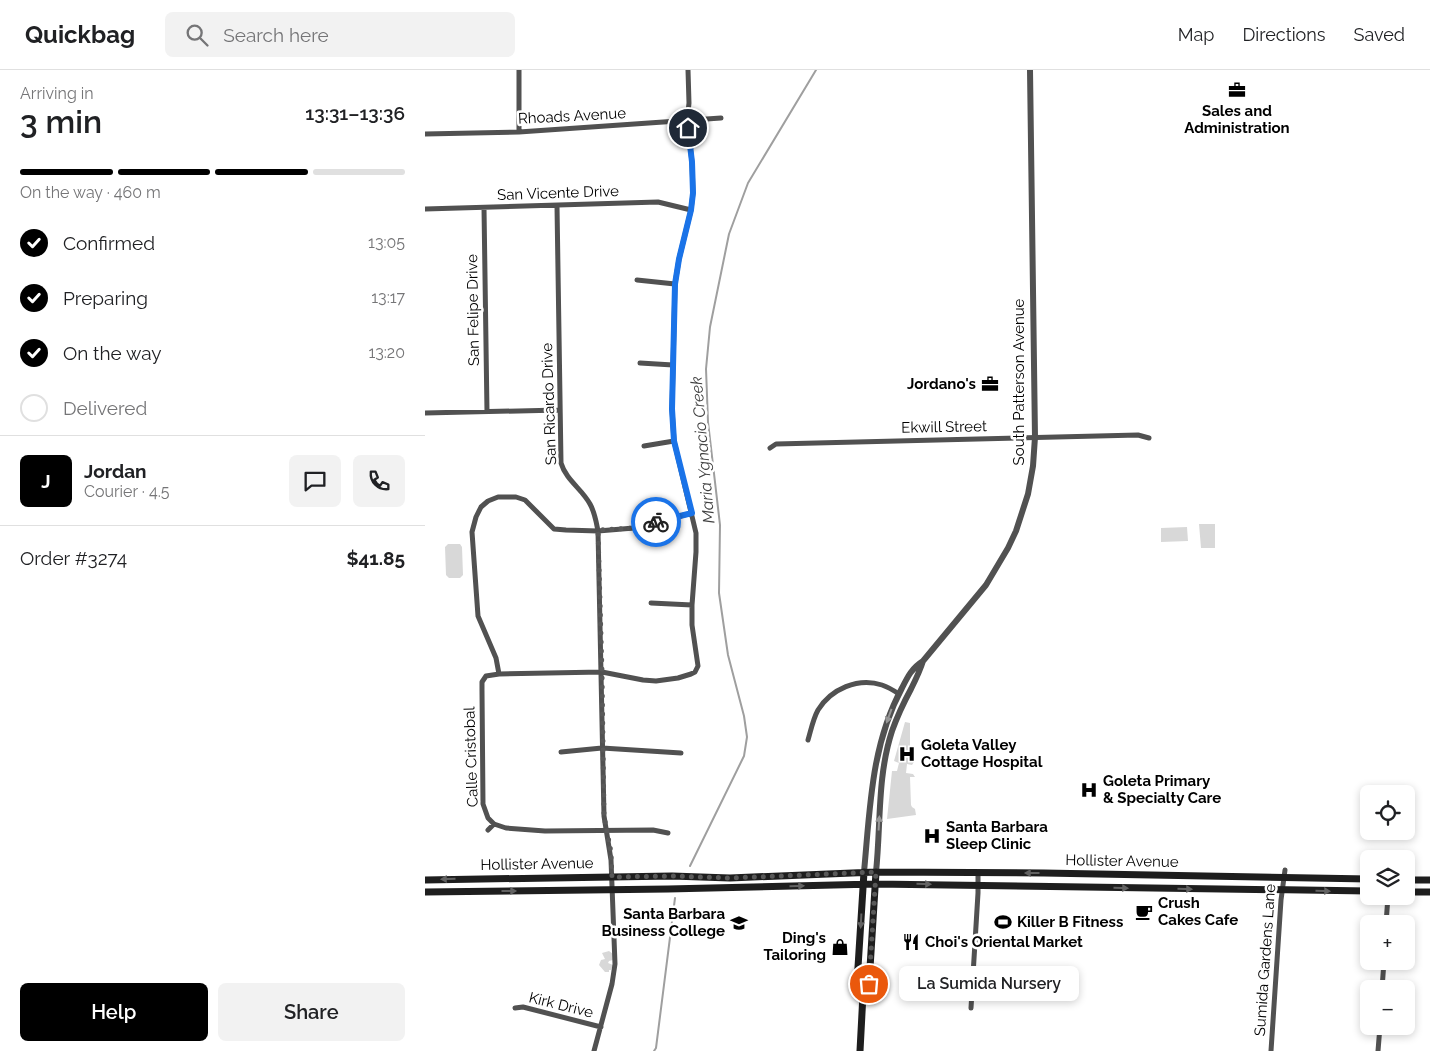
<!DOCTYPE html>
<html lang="en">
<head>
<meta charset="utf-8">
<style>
	:root { --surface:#fff; --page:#f2f2f2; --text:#202124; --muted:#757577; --line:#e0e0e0; --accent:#000 }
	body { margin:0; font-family:Raleway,sans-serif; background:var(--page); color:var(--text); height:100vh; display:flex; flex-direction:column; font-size:19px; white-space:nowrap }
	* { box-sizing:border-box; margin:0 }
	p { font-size:16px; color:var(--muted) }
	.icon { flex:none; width:28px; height:28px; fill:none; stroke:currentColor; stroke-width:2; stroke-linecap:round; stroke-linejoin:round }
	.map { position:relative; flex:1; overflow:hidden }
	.panel { display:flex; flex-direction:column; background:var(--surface); width:425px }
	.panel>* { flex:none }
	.fabs { position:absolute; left:935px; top:715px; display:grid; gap:10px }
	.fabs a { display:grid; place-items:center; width:55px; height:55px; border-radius:8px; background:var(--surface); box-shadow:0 2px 8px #0003; font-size:25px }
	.pin { position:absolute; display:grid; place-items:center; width:42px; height:42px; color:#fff; margin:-21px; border:2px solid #fff; border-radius:50%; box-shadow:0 1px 5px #0007 }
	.courier { position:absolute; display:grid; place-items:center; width:50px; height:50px; margin:-25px; border:4px solid #1a73e8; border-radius:50%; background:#fff; color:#222; box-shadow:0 1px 6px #0007 }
	.bubble { position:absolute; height:35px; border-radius:8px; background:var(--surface); box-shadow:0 2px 8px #0003; font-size:16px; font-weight:600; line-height:35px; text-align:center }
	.head em { font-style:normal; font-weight:600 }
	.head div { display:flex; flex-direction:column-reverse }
	.head { display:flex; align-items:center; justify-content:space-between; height:85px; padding:0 20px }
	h1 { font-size:32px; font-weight:600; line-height:38px }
	.bar { display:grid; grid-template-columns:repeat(4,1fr); gap:8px 5px; align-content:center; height:60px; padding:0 20px }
	.bar i { height:6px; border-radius:4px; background:var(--line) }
	.bar .on { background:var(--accent) }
	.bar p { grid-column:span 4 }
	.line { display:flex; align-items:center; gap:12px; padding:0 20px; border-top:1px solid var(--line) }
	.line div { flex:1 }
	.round { display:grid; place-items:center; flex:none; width:52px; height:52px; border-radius:8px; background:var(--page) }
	ol { padding:0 20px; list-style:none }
	li { display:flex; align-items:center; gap:15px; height:55px }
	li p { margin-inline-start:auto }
	li .icon { padding:5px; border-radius:50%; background:var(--accent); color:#fff; stroke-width:4 }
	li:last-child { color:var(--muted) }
	li i { width:28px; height:28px; border:2px solid var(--line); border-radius:50% }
	.primary-button { display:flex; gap:10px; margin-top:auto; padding:10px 20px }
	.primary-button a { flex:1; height:58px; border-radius:8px; background:var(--accent); color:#fff; font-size:20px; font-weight:600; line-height:58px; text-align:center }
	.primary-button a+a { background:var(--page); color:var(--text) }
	header { display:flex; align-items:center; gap:30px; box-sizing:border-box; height:70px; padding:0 25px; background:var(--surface); border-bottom:1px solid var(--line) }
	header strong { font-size:24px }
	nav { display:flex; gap:28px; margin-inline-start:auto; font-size:18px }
	.search { width:350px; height:45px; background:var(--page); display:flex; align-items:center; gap:12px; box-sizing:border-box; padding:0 18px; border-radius:8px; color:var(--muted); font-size:19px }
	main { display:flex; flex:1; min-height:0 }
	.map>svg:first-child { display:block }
	.green { fill:#d8d8d8 }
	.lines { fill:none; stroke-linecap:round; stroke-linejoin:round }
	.stream { stroke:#9f9f9f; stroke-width:2 }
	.minor { stroke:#515151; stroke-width:5 }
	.tertiary { stroke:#515151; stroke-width:6 }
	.secondary { stroke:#1e1e1e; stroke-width:7 }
	.oneway { fill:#979797 }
	.oneway2 { fill:#626262 }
	.done { stroke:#595959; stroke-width:5; stroke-dasharray:0 9 }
	.route { stroke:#1a73e8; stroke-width:6 }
	.labels { text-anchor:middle; stroke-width:5; stroke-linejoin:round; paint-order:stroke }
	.poi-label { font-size:15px; font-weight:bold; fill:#000; stroke:#fff; text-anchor:start }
	.street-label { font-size:15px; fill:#000; stroke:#fff }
	.water-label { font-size:16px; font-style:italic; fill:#404040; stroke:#fff }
</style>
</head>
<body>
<header>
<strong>Quickbag</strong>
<div class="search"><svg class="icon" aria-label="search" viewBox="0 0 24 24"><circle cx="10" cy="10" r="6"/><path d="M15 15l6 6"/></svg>Search here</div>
<nav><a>Map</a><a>Directions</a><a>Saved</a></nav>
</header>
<main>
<section class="panel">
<div class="head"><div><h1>3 min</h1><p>Arriving in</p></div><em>13:31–13:36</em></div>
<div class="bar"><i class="on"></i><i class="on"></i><i class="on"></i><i></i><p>On the way · 460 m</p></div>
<ol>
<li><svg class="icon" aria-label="check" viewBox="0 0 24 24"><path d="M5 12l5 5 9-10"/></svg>Confirmed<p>13:05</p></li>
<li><svg class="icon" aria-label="check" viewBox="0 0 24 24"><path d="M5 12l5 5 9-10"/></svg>Preparing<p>13:17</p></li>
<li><svg class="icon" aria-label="check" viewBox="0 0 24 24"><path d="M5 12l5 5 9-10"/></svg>On the way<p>13:20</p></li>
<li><i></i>Delivered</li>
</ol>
<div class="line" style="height:90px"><b class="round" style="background:var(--accent);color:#fff">J</b><div><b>Jordan</b><p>Courier · 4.5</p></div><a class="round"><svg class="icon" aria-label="chat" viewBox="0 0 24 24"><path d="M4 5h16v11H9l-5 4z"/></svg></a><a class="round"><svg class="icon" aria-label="phone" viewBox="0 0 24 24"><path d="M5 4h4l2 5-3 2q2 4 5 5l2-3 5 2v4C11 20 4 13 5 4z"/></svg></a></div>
<div class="line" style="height:65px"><div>Order #3274</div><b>$41.85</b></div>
<div class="primary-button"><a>Help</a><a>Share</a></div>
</section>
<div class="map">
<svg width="1005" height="981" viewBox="0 0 1005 981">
	<rect width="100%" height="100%" fill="#fff"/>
	<path class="green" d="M774,454h16v24h-14z
		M762,457l1,14 -27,1v-14z
		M23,474h12l2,3 1,28 -3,3h-11l-3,-3 -1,-28z
		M480,652l5,1v38l4,1 -2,3 -5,-1 -1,9 7,1 2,3h-5l1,28 1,2 3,2 1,6 -29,4 5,-48h5l2,-8 -5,-2z
		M184,881l4,3v6l-4,1 -1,2 5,2 -2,5h-2v2h-4l-6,-7 2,-5 4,-1 -3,-6z"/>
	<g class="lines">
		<path class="stream" d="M265,796l54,-110 3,-19 -3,-21 -16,-61 -9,-62 1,-68 -12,-103 -2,-53 4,-42 19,-93 19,-51 68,-113
			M229,981l2,-3 19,-150"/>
		<path class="minor" d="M94,0v62
			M0,64l94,-2 202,-14
			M132,136l4,257c5,17 21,26 29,41 5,9 6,17 8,27l6,285 7,44 4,104 -3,20 -18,67
			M59,138l3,204
			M0,139l233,-7 33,8
			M212,210l38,4
			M215,293l33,2
			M0,343l135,-3
			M219,376l30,-5
			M345,378l6,-4 362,-9 11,3
			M226,533l41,2
			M74,604l-3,-16 -18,-42 -6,-84 4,-15 5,-10 7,-6 10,-4h18l9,3 29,29 12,1 32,1 36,-3 58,-15
			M383,670c3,-10 5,-21 10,-30 13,-21 40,-33 64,-25 6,2 11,5 17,9
			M136,682l41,-4 79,5
			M63,760l6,-6
			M243,763l-15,-3 -108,1 -39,-3 -12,-4 -6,-6 -5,-14 -1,-113v-9l4,-6 13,-2 103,-2 41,8 13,1 22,-3 13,-4 4,-2 3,-6 -6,-41v-20l4,-53v-19l-22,-92 -2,-32 3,-125 4,-25 12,-49 2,-17 -1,-31 -5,-40 2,-19 -1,-33
			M961,854l2,-28
			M957,919l2,-28
			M90,938l8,-1 78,20
			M546,938l7,-115v-20
			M846,981l10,-151 4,-30
			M953,981l2,-25"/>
		<path class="tertiary" d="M439,802c6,-63 7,-127 38,-184 6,-12 10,-20 21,-27l63,-76 22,-37 8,-17 12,-37 5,-28 2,-29 -5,-367
			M451,802c5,-47 1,-95 16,-141 5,-14 12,-29 19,-42 5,-10 9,-18 12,-28"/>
		<path class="secondary" d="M0,810l247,-4 58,2 146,-6 168,1 325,6
			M981,810h24
			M0,822l243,-3 207,-5 494,7
			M981,822h24
			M438,924l-6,-11 7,-111
			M435,981l3,-57 6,-10 7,-112"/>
	</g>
	<defs><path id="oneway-solid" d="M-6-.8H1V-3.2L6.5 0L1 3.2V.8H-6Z" transform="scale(1.25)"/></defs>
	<g class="oneway">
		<use href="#oneway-solid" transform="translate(464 646) rotate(110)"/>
		<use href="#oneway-solid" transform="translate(454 753) rotate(-87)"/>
	</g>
	<g class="oneway2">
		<use href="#oneway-solid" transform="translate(607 803) rotate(-180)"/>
		<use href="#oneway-solid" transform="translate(23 809) rotate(179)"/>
		<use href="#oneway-solid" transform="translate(499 814) rotate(1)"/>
		<use href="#oneway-solid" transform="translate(372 816) rotate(-2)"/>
		<use href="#oneway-solid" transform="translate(696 818) rotate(1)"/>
		<use href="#oneway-solid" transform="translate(760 819) rotate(1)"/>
		<use href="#oneway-solid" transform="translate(84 821)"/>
		<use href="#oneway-solid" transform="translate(898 821) rotate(1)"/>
		<use href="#oneway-solid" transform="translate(436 851) rotate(93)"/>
	</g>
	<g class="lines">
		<path class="done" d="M231,452l-22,6 -36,2 4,142 2,144 7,36 1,25 60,-1 58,2 146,-6 -7,112"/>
		<path class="route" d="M231,452l36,-9 -18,-72 -2,-32 3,-125 4,-25 12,-49 2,-17 -1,-31 -4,-34"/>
	</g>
	<defs>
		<g id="office-bare" transform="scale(1.35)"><path d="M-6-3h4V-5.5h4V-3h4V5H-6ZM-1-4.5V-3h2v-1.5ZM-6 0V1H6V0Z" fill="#000" stroke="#fff" stroke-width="2.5" paint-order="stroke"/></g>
		<g id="hospital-bare" transform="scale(1.35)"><path d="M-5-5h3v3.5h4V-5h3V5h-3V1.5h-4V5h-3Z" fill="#000" stroke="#fff" stroke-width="2.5" paint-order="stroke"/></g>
		<g id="cafe-bare" transform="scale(1.35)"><path d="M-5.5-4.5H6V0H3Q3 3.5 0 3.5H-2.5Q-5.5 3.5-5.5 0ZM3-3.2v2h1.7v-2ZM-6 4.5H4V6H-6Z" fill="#000" stroke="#fff" stroke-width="2.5" paint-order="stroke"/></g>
		<g id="stadium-bare" transform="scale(1.35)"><path d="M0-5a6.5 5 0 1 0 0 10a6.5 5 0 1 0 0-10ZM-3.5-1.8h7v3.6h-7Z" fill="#000" stroke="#fff" stroke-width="2.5" paint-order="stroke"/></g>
		<g id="school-bare" transform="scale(1.35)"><path d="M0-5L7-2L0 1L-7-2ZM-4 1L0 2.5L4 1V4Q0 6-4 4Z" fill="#000" stroke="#fff" stroke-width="2.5" paint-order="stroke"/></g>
		<g id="restaurant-bare" transform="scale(1.35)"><path d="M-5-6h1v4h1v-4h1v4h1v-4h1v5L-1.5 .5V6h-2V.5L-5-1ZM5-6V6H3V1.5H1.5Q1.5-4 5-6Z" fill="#000" stroke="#fff" stroke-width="2.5" paint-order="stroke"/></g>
		<g id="shop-bare" transform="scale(1.35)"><path d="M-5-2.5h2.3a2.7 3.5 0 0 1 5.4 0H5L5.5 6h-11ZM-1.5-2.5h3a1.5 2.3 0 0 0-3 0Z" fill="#000" stroke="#fff" stroke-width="2.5" paint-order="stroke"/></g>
	</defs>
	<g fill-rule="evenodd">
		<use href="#office-bare" x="812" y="20"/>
		<use href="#office-bare" x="565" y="314"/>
		<use href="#hospital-bare" x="482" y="684"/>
		<use href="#hospital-bare" x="664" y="720"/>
		<use href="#hospital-bare" x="507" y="766"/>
		<use href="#cafe-bare" x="719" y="842"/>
		<use href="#stadium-bare" x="578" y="852"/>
		<use href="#school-bare" x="314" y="853"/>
		<use href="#restaurant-bare" x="486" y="872"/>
		<use href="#shop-bare" x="415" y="877"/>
	</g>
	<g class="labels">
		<g class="poi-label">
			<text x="812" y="46" text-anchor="middle">Sales and<tspan x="812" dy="17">Administration</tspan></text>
			<text x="551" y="319" text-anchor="end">Jordano's</text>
			<text x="496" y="680">Goleta Valley<tspan x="496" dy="17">Cottage Hospital</tspan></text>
			<text x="678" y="716">Goleta Primary<tspan x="678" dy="17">&amp; Specialty Care</tspan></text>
			<text x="521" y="762">Santa Barbara<tspan x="521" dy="17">Sleep Clinic</tspan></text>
			<text x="733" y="838">Crush<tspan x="733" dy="17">Cakes Cafe</tspan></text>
			<text x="300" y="849" text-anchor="end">Santa Barbara<tspan x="300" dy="17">Business College</tspan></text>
			<text x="592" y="857">Killer B Fitness</text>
			<text x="401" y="873" text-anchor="end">Ding's<tspan x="401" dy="17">Tailoring</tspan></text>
			<text x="500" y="877">Choi's Oriental Market</text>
		</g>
		<g class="street-label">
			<text transform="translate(147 46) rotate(-3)" y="5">Rhoads Avenue</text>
			<text transform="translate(133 123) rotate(-2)" y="5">San Vicente Drive</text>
			<text transform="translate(48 240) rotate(-91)" y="5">San Felipe Drive</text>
			<text transform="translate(594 312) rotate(-90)" y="5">South Patterson Avenue</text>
			<text transform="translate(124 334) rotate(-92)" y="5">San Ricardo Drive</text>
			<text transform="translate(519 357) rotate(-1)" y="5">Ekwill Street</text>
			<text transform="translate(46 687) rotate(-92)" y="5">Calle Cristobal</text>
			<text transform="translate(697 791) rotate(1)" y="5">Hollister Avenue</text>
			<text transform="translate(112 794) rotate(-1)" y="5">Hollister Avenue</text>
			<text transform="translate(840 890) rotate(-86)" y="5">Sumida Gardens Lane</text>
			<text transform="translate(136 935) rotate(14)" y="5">Kirk Drive</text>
		</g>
		<g class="water-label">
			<text transform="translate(277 380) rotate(-95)" y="6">Maria Ygnacio Creek</text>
		</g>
	</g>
</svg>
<div class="fabs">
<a><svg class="icon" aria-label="locate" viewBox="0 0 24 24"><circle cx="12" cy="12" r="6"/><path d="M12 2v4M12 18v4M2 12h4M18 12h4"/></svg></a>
<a><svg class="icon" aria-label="layers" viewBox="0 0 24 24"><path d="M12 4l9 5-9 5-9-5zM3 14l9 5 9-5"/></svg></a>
<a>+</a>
<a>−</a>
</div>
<div class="pin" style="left:444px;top:914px;background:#ea580c"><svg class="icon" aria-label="bag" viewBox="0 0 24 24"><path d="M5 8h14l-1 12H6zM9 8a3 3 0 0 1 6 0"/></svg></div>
<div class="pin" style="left:263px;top:58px;background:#1f2937"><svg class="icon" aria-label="home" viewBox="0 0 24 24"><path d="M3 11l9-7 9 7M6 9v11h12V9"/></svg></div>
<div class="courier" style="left:231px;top:452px"><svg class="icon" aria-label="bike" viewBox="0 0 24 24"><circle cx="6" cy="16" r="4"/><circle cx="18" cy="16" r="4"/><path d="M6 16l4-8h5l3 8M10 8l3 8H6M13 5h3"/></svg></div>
<div class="bubble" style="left:474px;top:896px;width:180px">La Sumida Nursery</div>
</div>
</main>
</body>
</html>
